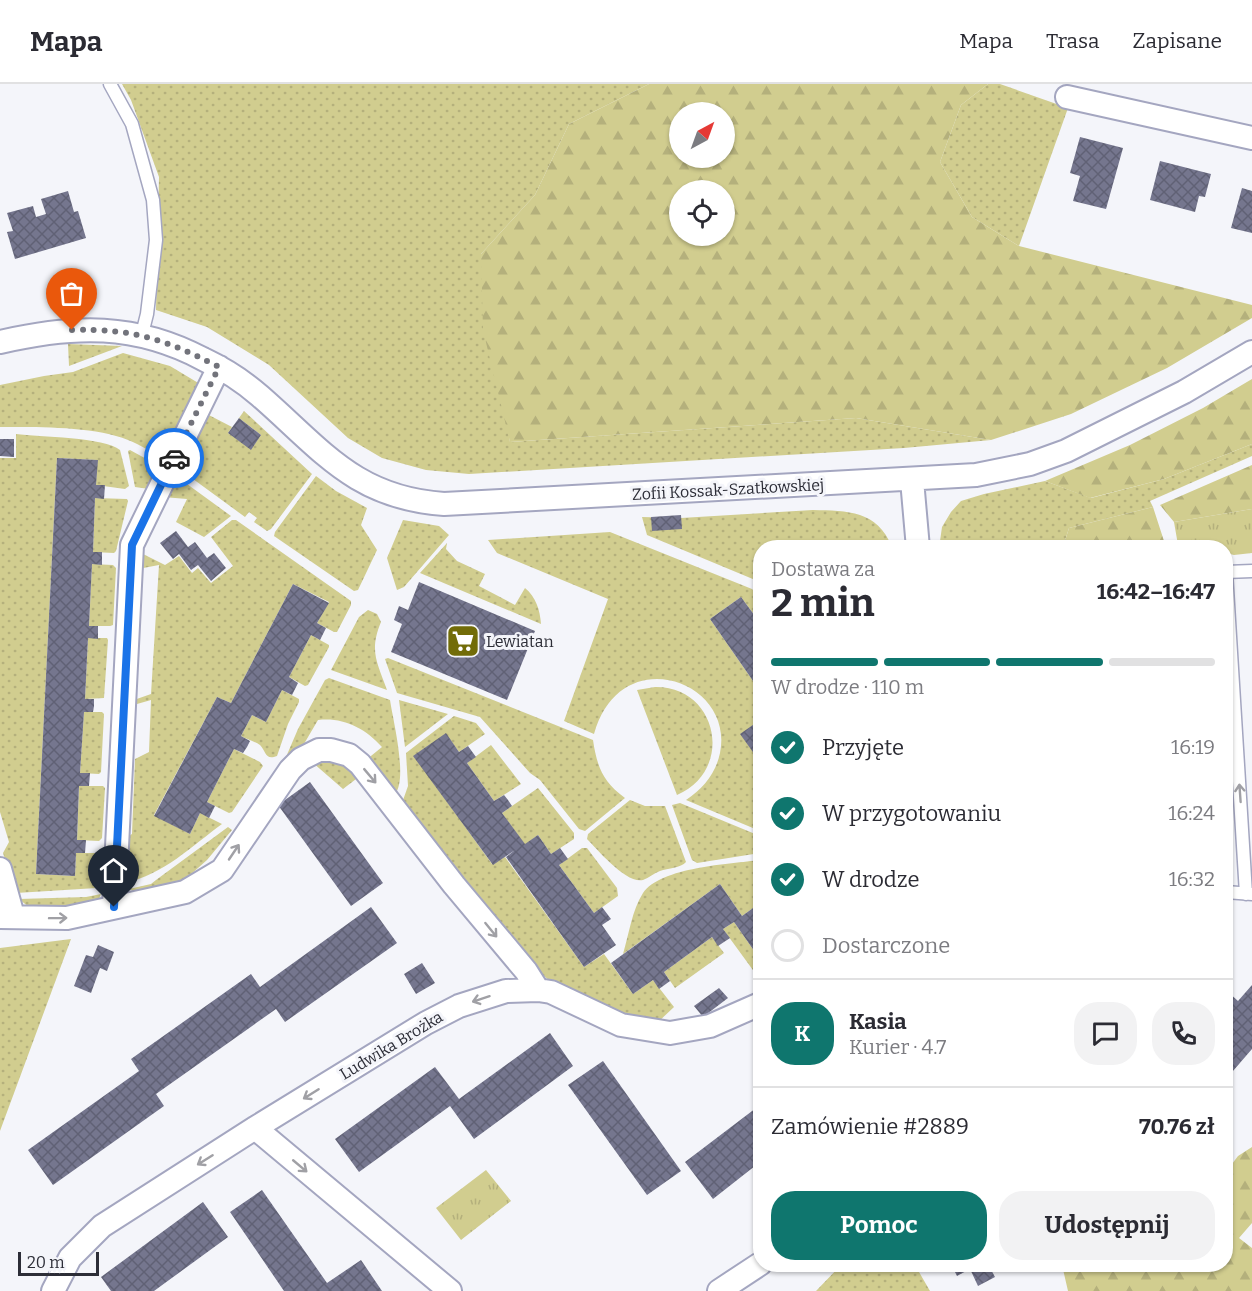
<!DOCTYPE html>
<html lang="pl">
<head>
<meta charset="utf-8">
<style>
	:root { --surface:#fff; --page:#f2f2f3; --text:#2b2b33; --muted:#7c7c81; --line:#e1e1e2; --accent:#0f766e }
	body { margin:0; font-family:Bitter,serif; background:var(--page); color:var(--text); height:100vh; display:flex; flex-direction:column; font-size:22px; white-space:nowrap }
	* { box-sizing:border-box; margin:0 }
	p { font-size:20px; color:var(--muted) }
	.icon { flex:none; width:33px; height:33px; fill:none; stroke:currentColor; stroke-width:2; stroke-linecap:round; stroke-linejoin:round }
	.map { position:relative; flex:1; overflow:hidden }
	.details { position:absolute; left:753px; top:456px; width:480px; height:732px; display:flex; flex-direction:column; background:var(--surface); border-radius:24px; box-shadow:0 2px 4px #0004 }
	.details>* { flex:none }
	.needle { width:39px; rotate:41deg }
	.buttons { position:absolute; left:669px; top:18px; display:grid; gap:12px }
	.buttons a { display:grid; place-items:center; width:66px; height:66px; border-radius:50%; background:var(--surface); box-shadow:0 2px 4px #0004; font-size:30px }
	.scale { position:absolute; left:18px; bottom:15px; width:81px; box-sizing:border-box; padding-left:6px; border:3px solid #2c2d37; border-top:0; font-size:16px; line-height:21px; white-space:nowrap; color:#2c2d37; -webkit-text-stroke:4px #f4f5fa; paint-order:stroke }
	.pin { position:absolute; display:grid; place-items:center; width:51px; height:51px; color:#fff; margin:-62px -26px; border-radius:50% 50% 50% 0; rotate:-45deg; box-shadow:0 0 6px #0007 }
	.pin .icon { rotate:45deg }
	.courier { position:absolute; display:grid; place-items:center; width:60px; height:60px; margin:-30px; border:4px solid #1a73e8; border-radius:50%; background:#fff; color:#222; box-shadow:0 2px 8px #0007 }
	.headline em { font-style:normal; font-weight:700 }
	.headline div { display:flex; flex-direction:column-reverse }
	.headline { display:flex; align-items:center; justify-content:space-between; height:102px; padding:0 18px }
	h1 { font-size:39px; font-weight:700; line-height:45px }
	.bar { display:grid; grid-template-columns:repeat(4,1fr); gap:9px 6px; align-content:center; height:72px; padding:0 18px }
	.bar i { height:8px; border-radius:4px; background:var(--line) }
	.bar .on { background:var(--accent) }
	.bar p { grid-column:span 4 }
	.line { display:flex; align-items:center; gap:15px; padding:0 18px; border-top:2px solid var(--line) }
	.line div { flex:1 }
	.round { display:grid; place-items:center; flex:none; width:63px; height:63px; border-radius:24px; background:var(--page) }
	ol { padding:0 18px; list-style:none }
	li { display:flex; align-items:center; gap:18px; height:66px }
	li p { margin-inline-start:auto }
	li .icon { padding:6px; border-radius:50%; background:var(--accent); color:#fff; stroke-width:4 }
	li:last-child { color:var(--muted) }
	li i { width:33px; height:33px; border:3px solid var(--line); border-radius:50% }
	.cta { display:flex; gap:12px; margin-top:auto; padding:12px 18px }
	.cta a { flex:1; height:69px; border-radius:24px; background:var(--accent); color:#fff; font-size:24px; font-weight:700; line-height:69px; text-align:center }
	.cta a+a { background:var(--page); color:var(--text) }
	header { display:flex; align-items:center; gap:36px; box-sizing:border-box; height:84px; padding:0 30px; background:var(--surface); border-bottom:2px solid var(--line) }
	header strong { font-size:28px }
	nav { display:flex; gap:33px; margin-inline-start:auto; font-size:21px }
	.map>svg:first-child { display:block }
	.grass { fill:url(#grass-dots) }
	.forest { fill:url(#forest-firs); fill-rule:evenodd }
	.park { fill:url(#park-tufts) }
	.building { fill:url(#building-cross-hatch) }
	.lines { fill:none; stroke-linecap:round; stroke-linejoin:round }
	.lane-casing { stroke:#a4a6c0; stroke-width:15 }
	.street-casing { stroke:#a4a6c0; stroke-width:26 }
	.lane { stroke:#fff; stroke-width:12 }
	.street { stroke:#fff; stroke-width:22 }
	.oneway { stroke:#a0a0a5 }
	.done { stroke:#72737b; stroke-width:6; stroke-dasharray:0 10.8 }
	.route { stroke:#1a73e8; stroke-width:8 }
	.labels { text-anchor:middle; stroke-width:6; stroke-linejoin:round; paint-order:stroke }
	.street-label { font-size:16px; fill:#2c2d37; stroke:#f4f5fa }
	.poi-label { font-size:16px; fill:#2c2d37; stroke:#f4f5fa; text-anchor:start }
</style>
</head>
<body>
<header>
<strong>Mapa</strong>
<nav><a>Mapa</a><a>Trasa</a><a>Zapisane</a></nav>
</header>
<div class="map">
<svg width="1252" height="1207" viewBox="0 0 1252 1207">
	<defs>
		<pattern id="grass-dots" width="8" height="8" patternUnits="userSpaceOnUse" patternTransform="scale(1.5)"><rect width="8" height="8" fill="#d1cd8f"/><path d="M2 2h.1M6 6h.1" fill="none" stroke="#b4b07c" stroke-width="1.8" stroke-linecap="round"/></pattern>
		<pattern id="forest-firs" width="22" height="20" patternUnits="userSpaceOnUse" patternTransform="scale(1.5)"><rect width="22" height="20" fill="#d1cd8f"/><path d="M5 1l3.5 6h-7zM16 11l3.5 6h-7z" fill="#b4b07c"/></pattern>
		<pattern id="park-tufts" width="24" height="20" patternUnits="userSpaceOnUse" patternTransform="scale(1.5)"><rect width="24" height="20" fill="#d1cd8f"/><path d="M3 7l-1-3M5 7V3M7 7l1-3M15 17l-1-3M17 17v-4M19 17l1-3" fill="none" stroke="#b4b07c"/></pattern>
		<pattern id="building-cross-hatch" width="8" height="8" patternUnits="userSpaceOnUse" patternTransform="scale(1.5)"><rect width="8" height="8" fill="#75768e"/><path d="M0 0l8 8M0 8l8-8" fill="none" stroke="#606175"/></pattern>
	</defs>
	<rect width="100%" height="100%" fill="#f4f5fa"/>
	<path class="grass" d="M122,0h527l-80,40 -34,71 -54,59 29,188 346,-24 135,22 -87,8 -435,26 -43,-4 -44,-12 -34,-20 -79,-73 -62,-38 -51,-17 3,-133 -28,-77z
		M988,0h12l68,24 -49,138 -47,-29 -32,-55 21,-57z
		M68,260l54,2 -53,20z
		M123,269l47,13 30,18 -35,76c-12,-7 -24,-15 -37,-20 -34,-14 -91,-13 -128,-13v-42l44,-9 29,-4z
		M244,327l68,63 -41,55 -4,2 -13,-9 3,-4 -8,-6 -4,5 -67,-49 25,-56 29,15 -4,6 23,16 10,-14 -22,-17z
		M16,350c23,3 89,3 104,16l9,36 -4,3 -29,-4 1,-25 -40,-2 -21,416 39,2 1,-23h22l4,4 -5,31 -81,5 -13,-40 6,-11 -9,-30v-354h16z
		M1252,360v12l-102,45 3,6 -84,21 -6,19 -124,1 3,-21 9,-15 10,-11 23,-7 61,-13 46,17 73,-19z
		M130,366l31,17 -12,22 -14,-2 -7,-36z
		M176,392l55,40 -27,21 -28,-15 11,-23 -24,-2z
		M316,392l20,15 31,17 -6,17 16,25 -19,40 -4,1 -80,-55 1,-4z
		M95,414l32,1 1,2 -12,50 -2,2 -21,-1z
		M813,426c35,1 64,0 79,37l-132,1v34l-113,-47 -5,-18 39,1z
		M232,436h4l115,81v4l-14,27h-3l-17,-9 12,-21 -36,-18 -62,119 -14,-6 -63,118 36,19 10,-21 22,11c-29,21 -60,52 -96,58l-1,-44 7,-4 3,-75 14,-7 2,-52 -21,6 1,-5 20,-7 8,-129 -21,4 1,-17 26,13 14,-9 13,17 6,-5 13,15 22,-17 -22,-29z
		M403,436l36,6 10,9 -45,52 -7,3 -10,-32z
		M610,448l142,57 8,8v16l-5,3 -14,-19 -31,22 50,72v29l-19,14 19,28v69l-74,-31c17,-11 30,-27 34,-47 15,-73 -100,-113 -126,-19l-30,-13 44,-122 -111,-46 -9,-13z
		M447,459l-1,6 11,12 28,13 -6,12 36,19 10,-17c11,9 15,22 16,36l-121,-51z
		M92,480l21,1 3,3 -3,57 -3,1h-21z
		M368,526l9,4 4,8c-12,29 -4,40 6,68l-56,-20 28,-53z
		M311,551l18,10v2l-21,38 -3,1 -16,-9z
		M88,554h19l1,2 -4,58 -19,1z
		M388,574l205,82c4,27 10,42 32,58l-40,33 -6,-2 -39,-49 -10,-7 -50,-56 -83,-24 -12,-34z
		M329,594l61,22c3,20 18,79 5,94l-29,-34 16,-13c-17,-19 -39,-30 -64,-27l-17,29 -9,10 -6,-2 12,-28 27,-49z
		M655,603c63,-1 80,83 22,108l-40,-105z
		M282,606l17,9v3l-11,22 -11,32c-12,5 -11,-5 -17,-11 -4,-3 -14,-6 -19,-9l11,-21 14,7z
		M399,616l49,14 -43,33z
		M84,628h18l2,2 -3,58 -2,2 -19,-1z
		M454,632l22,7 9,11 -26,18 -13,-18 -32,22 78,108 13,-7 79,110 20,-13 29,40 20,-14 21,27 -18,17 -14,-1 -85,-36 -13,-11 -58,-63 -84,-110 6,-17 -2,-33z
		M491,661l30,39 -27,17 -27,-38z
		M234,665l26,13 3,4 -31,46 -3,1 -22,-11z
		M317,674l22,2 21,16 -17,13 -31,-27z
		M79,702h24l2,2 -3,50 -3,3 -22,-1z
		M538,704l36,45v6l-23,15 -13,-19 -13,10 -23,-32z
		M630,716l15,6h20l21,56c-5,6 -18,6 -26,9 -6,2 -11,7 -17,9 -17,4 -45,-30 -56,-41l1,-5z
		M680,719l80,33v17l-63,10 -5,-3 -20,-55z
		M228,743l4,3 -25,30 -18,16 -19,11 -32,6 -9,-4 22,-5 5,-4z
		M582,764h5l30,40 1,8 -24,17 -35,-48z
		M760,776v43l-18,13 -22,-32 -97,70c6,-20 9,-44 20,-61 18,-26 87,-29 117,-33z
		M101,810l-3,7 -17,7h-51l-11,-9 67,-2z
		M734,838l23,33 3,-2v23l-2,1 -35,-48z
		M712,853l12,16 -49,35 -11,-16z
		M71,855l-71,192v-183z
		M842,1180l73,1 15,26h-114z"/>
	<path class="forest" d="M649,0h339l-27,21 -21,57 32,55 47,29 233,59v13l-85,50 -96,46 -80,26 -135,-22 -346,24 -27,-112 -2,-76 54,-59 34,-71zM724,28v46h-44v-46zM724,106v46h-44v-46z
		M1252,295v65l-88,35 -74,19 -45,-17 85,-36 73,-37z
		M1252,381v44l-78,13 -14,-17z
		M1153,423l11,34 -1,6h-100l6,-19z
		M1252,1063v76l-13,15 13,10v43h-184l-6,-26 164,-1v-92l12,-16z"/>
	<path class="park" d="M1252,425v44l-18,2 -8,-2v-5l-32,-1 -16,-2 -4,-23z
		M486,1086l25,31 -50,39 -25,-32z"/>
	<path class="building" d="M1080,53l43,11 -17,61 -33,-8 7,-25 -10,-3z
		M1160,77l51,13 -6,23 -6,-1 -4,16 -45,-12z
		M1242,104l10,3v42l-21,-5z
		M68,107l6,21 4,-1 8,27 -71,21 -8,-27 6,-1 -6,-18 26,-7 3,11 10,-3 -5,-15z
		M239,334l22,17 -10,15 -23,-17z
		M0,355h14v18l-14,-1z
		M57,374l41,2 -2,25h9l-1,14 -9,-1 -2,54h9v13l-10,-1 -3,62h9v13l-10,-1 -3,61h9v7l-1,6h-9l-4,61h10l-1,13h-10l-2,54h9l-1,13h-9l-1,23 -39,-2z
		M681,431l1,14 -30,2 -1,-14z
		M176,447l12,16 7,-5 12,16 7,-5 12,15 -15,13 -13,-16 -7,5 -12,-16 -6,5 -13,-16z
		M419,498l116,49 -28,69 -116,-48 11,-28 -8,-4 5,-14 9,4z
		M293,500l36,19 -12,20 9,5 -6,12 -9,-5 -22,42 9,6 -6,12 -10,-5 -16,32 -14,-7 -11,21 9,5 -3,6 -4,6 -9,-4 -27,53 8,4 -6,12 -9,-5 -10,21 -36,-18 63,-119 14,6z
		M741,513l14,19 5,-3v78l-50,-72z
		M760,636v42l-20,-28z
		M446,649l13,19 9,-6 8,11 -9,6 27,38 10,-6 4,5 4,6 -10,7 23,31 13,-9 13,19 9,-6 8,11 -9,6 35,48 8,-6 9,12 -9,6 14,20 -32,22 -78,-110 9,-7 -22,15 -80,-109z
		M310,698l73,101 -32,23 -73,-101z
		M720,800l22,32 18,-13v50l-3,2 -23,-33 -11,7 7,9 -12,8 -6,-9 -48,35 6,9 -11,8 -6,-9 -20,14 -22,-31z
		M371,823l26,36 -112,79 -9,-13 -120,85 8,12 -111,79 -25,-35 111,-79 -8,-12 120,-85 9,13z
		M98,861l16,7 -7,19 -7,-3 -9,25 -17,-7 12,-31 7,2z
		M422,879l13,20 -19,11 -12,-20z
		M1252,901v64l-26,30v-64l4,-5 -4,-4v-13l1,-2 11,10z
		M719,904l9,10 -25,19 -9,-11z
		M550,949l23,33 -99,73 -24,-33 -91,66 -24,-33 100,-72 24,32z
		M603,977l78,110 -34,24 -79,-110z
		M760,1021v57l-47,37 -28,-37z
		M262,1106l65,93 34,-23 21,31h-98l-54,-79z
		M203,1118l25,35 -74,54h-43l-10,-14z
		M951,1180h37l7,13 -17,9 -8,-17 -13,7z"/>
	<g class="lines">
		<g class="lane-casing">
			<path id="lane" d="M110,0l22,40 21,76 3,40 -9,74 -5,20
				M1226,488l20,322
				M1226,488l26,-1
				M1226,808l26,2"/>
		</g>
		<g class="street-casing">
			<path id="street" d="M1067,13l185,41
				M0,258c74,-17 135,-19 203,17 21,10 40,22 57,37 62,54 95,102 184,108l532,-29 54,-11 36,-13 118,-59 68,-40
				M912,396l6,68
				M0,785l13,47
				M114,823l18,-362 87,-178
				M0,833l67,1 118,-26 37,-22 68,-100 11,-11 18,-9h12l18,5 11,9 94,121 72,86 12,19
				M255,1044l195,163
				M53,1207l17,-33 32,-32 153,-98 171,-105 33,-17 47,-15 32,-1 13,2 70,33 49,8 40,-7 50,-22
				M719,1207l41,-27"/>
		</g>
		<use href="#lane" class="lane"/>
		<use href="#street" class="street"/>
	</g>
	<defs><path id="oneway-shaft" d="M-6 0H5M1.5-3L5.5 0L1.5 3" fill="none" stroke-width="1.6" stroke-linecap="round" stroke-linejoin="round" transform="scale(1.5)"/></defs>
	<g class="oneway">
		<use href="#oneway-shaft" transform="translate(370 692) rotate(50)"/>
		<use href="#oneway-shaft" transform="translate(1240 709) rotate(-94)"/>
		<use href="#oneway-shaft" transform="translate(234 768) rotate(-56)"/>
		<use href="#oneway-shaft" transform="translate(58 834) rotate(-1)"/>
		<use href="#oneway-shaft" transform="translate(491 846) rotate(51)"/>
		<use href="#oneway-shaft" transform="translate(481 915) rotate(162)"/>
		<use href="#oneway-shaft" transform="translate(311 1010) rotate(148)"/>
		<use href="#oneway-shaft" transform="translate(205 1076) rotate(148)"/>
		<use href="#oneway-shaft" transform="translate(300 1082) rotate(40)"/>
	</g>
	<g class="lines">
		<path class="done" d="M72,246c60,-2 95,10 147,37l-45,91"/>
		<path class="route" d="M114,823l18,-362 42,-87"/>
	</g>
	<defs>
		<g id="supermarket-square" transform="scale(1.725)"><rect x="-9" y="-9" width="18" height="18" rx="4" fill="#726c08" stroke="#f4f5fa"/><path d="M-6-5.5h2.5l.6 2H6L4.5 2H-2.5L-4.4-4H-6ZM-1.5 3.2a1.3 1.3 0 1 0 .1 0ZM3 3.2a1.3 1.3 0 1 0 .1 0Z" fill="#fff"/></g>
	</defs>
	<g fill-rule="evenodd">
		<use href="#supermarket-square" x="463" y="557"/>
	</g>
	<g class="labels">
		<g class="street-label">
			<text transform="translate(728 405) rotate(-3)" y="6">Zofii Kossak-Szatkowskiej</text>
			<text transform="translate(391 961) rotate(-31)" y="6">Ludwika Brożka</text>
		</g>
		<g class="poi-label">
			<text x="486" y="563">Lewiatan</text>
		</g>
	</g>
</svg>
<div class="buttons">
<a><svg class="needle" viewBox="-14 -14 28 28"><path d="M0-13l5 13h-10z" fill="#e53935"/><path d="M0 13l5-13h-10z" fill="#7c7c81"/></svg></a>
<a><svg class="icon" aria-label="locate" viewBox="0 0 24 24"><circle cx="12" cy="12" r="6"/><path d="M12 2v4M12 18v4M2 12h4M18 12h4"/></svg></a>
</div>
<div class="scale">20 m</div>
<div class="pin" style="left:72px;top:246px;background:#ea580c"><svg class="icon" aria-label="bag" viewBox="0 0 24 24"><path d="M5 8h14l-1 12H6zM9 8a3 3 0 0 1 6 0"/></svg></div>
<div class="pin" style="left:114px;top:823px;background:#1f2937"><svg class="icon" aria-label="home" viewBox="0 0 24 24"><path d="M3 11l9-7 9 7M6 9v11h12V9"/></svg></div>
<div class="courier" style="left:174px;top:374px"><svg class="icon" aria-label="car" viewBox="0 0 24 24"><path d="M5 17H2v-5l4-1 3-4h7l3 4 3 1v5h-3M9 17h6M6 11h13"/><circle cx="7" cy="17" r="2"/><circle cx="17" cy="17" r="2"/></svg></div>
<section class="details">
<div class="headline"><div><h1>2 min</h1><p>Dostawa za</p></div><em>16:42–16:47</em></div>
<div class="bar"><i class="on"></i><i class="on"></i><i class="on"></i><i></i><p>W drodze · 110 m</p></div>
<ol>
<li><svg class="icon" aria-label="check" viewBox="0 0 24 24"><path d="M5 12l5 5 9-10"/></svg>Przyjęte<p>16:19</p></li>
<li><svg class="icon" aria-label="check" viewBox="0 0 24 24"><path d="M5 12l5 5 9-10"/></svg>W przygotowaniu<p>16:24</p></li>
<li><svg class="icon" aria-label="check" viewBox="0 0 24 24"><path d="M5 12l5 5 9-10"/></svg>W drodze<p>16:32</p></li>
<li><i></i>Dostarczone</li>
</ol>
<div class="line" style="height:108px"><b class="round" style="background:var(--accent);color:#fff">K</b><div><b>Kasia</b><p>Kurier · 4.7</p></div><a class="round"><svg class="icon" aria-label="chat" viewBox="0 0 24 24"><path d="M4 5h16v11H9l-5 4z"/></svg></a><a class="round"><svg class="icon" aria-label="phone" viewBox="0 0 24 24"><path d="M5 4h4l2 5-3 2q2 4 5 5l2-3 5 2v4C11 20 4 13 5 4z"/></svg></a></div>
<div class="line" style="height:78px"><div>Zamówienie #2889</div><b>70.76 zł</b></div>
<div class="cta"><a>Pomoc</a><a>Udostępnij</a></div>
</section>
</div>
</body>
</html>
